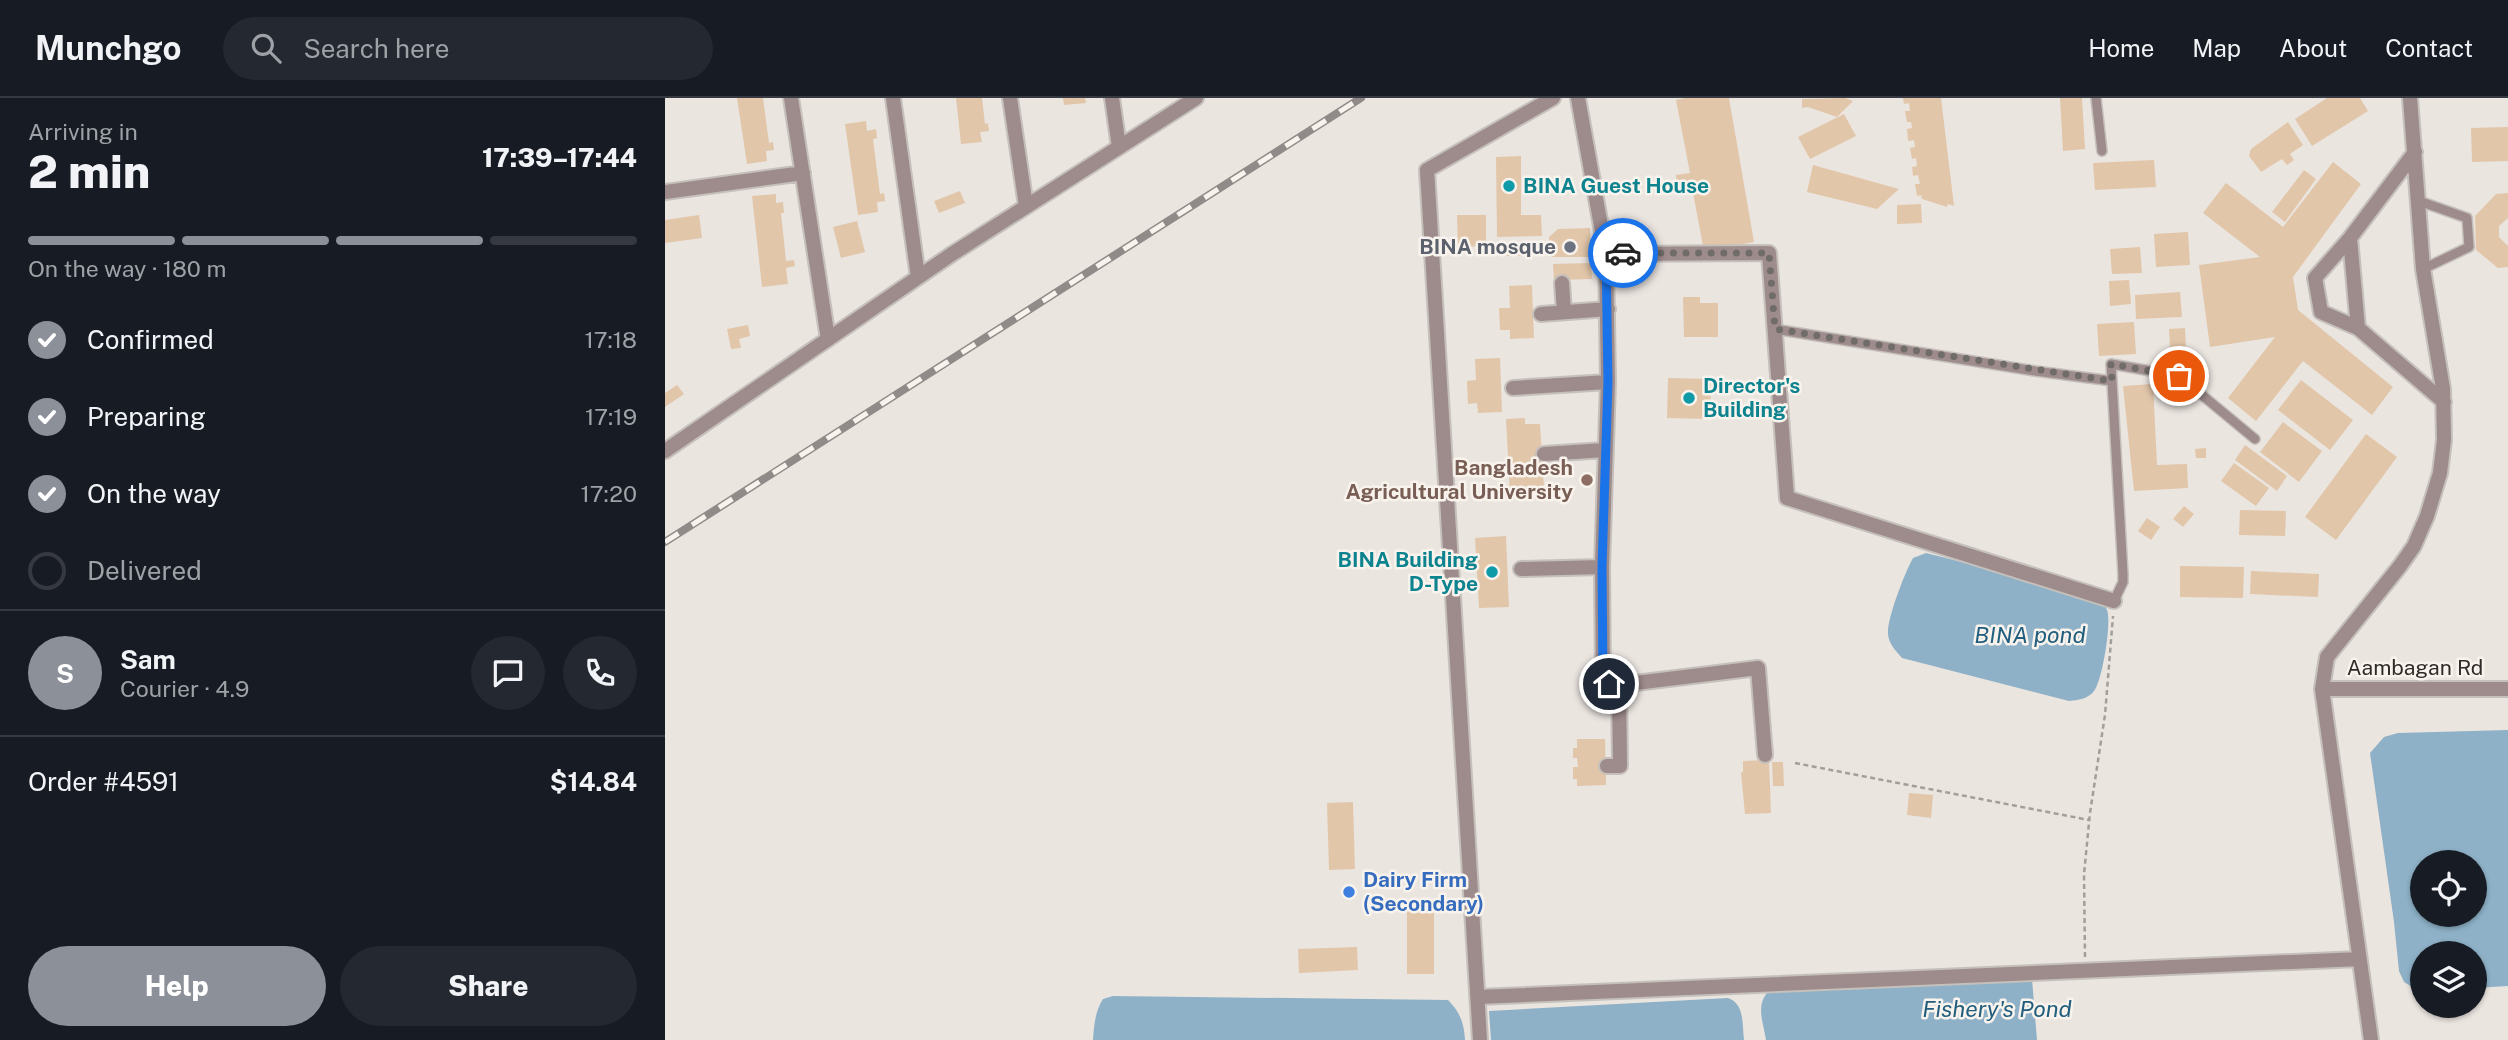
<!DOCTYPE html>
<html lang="en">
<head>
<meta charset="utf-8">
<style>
	:root { --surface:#171b24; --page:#242831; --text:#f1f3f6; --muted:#9ea1a6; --line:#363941; --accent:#8c9099 }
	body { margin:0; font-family:"Public Sans",sans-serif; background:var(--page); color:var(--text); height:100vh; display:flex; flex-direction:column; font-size:26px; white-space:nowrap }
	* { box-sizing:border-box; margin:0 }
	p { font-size:23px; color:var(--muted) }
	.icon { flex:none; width:38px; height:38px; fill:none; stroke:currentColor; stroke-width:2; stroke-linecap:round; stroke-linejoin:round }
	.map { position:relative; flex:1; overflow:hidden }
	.side { display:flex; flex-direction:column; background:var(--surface); width:665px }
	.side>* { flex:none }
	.controls { position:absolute; left:1745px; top:752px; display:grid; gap:14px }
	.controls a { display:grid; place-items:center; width:77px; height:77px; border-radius:50%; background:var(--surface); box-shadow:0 2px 5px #0004; font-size:35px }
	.pin { position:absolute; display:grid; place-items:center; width:60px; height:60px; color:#fff; margin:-30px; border:4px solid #fff; border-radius:50%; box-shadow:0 2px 7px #0007 }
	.courier { position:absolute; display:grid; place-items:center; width:70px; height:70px; margin:-35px; border:5px solid #1a73e8; border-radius:50%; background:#fff; color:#222; box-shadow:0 2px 9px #0007 }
	.summary em { font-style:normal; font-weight:800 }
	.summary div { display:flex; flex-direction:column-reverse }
	.summary { display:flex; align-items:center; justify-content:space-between; height:119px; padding:0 28px }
	h1 { font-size:46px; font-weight:800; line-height:52px }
	.bar { display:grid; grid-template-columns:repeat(4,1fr); gap:10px 7px; align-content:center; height:84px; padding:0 28px }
	.bar i { height:9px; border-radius:5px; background:var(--line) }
	.bar .on { background:var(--accent) }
	.bar p { grid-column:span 4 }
	.line { display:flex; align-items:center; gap:18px; padding:0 28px; border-top:2px solid var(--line) }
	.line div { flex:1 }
	.round { display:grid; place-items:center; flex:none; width:74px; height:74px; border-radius:37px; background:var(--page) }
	ol { padding:0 28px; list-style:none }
	li { display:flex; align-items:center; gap:21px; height:77px }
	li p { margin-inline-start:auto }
	li .icon { padding:7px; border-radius:50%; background:var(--accent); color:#fff; stroke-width:4 }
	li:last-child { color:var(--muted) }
	li i { width:38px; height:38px; border:4px solid var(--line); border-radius:50% }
	.action { display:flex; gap:14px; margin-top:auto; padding:14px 28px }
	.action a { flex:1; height:80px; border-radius:42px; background:var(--accent); color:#fff; font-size:28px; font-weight:800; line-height:80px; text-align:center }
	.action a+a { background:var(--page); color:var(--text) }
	header { display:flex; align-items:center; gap:42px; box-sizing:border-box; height:98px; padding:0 35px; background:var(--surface); border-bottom:2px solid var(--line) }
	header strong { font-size:33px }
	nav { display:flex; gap:38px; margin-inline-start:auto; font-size:24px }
	.search { width:490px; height:63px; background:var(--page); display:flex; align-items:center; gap:18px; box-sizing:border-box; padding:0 24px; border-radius:38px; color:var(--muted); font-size:26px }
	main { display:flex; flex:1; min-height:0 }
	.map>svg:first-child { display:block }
	.water { fill:#8eb1c7; fill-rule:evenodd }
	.building { fill:#e1c6a9 }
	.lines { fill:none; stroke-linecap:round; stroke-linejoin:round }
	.service-casing { stroke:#c5c0bb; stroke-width:12 }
	.minor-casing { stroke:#c5c0bb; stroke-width:18 }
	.tertiary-casing { stroke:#c5c0bb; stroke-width:18 }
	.path { stroke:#a29e9a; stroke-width:2.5; stroke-dasharray:5 3.5; stroke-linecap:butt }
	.service { stroke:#9e8b8c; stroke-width:9 }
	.minor { stroke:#9e8b8c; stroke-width:14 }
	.tertiary { stroke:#9e8b8c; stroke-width:14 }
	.rail-casing { stroke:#908b88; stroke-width:8 }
	.rail { stroke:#f9f3ed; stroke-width:5; stroke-dasharray:16; stroke-linecap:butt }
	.done { stroke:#706c69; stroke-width:7; stroke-dasharray:0 12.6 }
	.route { stroke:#1a73e8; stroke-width:9 }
	.culture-dot { fill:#0f9aa8; stroke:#f9f3ed; stroke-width:2.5 }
	.worship-dot { fill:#6b7280; stroke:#f9f3ed; stroke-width:2.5 }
	.education-dot { fill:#8d6e63; stroke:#f9f3ed; stroke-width:2.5 }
	.shop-dot { fill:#3f7fe0; stroke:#f9f3ed; stroke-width:2.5 }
	.labels { text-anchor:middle; stroke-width:5; stroke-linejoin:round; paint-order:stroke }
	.culture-label { font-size:21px; font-weight:bold; fill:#0d838f; stroke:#f9f3ed; text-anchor:start }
	.worship-label { font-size:21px; font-weight:bold; fill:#5b616d; stroke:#f9f3ed; text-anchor:end }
	.education-label { font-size:21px; font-weight:bold; fill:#785e54; stroke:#f9f3ed; text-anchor:end }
	.street-label { font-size:21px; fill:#2e2b29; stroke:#f9f3ed }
	.shop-label { font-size:21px; font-weight:bold; fill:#366cbe; stroke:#f9f3ed; text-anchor:start }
	.water-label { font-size:23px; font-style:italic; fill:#225e7e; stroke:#f9f3ed }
</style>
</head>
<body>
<header>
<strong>Munchgo</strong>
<div class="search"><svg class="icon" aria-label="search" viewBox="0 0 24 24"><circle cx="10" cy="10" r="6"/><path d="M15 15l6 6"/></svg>Search here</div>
<nav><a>Home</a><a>Map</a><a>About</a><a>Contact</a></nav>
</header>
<main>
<section class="side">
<div class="summary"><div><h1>2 min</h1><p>Arriving in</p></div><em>17:39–17:44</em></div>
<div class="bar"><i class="on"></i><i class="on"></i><i class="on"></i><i></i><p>On the way · 180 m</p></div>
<ol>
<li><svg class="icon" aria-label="check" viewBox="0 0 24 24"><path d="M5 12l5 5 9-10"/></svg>Confirmed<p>17:18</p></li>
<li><svg class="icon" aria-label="check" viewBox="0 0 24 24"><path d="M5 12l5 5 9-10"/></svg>Preparing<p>17:19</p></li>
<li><svg class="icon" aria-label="check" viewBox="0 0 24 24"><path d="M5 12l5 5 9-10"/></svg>On the way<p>17:20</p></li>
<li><i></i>Delivered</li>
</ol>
<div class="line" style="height:126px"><b class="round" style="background:var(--accent);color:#fff">S</b><div><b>Sam</b><p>Courier · 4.9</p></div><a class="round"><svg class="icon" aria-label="chat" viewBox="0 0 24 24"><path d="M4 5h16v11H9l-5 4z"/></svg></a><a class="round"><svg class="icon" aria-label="phone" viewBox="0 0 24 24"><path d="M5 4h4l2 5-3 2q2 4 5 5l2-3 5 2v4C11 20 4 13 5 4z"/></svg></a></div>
<div class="line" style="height:91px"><div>Order #4591</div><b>$14.84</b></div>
<div class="action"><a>Help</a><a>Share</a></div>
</section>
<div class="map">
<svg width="1843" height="942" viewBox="0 0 1843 942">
	<rect width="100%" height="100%" fill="#ebe5e0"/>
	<path class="water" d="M1261,455l159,40c8,4 19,8 22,17 5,12 -5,72 -13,81 -6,8 -16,9 -25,10l-167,-43c-6,-7 -14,-15 -14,-25 -1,-14 17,-61 25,-75z
		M1843,632v256l-33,2v-34h-53v37h-3l-15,-9 -5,-11 -5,-49 -24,-169 14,-16 14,-4zM1757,765h53v52h-53z
		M1367,881l5,61h-271c-3,-20 -12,-37 6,-52z
		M448,898l335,4c12,12 16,23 17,40h-372c1,-14 2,-29 10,-41z
		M1063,900c17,6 14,26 16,42h-253l-2,-29z"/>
	<path class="building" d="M72,0h26l6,45 4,-1 1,8 -8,1 1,10 -20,3z
		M291,0h26l3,26 3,-1 1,8 -9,1 2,10 -21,2z
		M398,0h22l1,5 -22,2z
		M1020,0h44l25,144 -50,9 -13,-69 -14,3 -1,-10 14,-2 -14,-73z
		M1180,0l8,3 -16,16 -29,-10 -6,1v-9z
		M1238,0h38l13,108 -6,-2 -1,3 -25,-8 -1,-4 -4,1 -2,-12h5l-2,-9 -5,1 -1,-9 5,-1 -1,-8 -4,1 -2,-11 5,-1 -1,-7 -6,1 -1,-12 5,-1 -1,-6h-4l-2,-11h5l-1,-8 -5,1z
		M1395,0h22l3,51 -22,2z
		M1662,0h33l8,13 -56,35 -17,-27z
		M1179,16l12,22 -46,23 -12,-22z
		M201,23l1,10 9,-2 1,9 -4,1 7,55 4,-1 1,8 -8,1 1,10 -20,3 -13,-91z
		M1623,24l15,23 -13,9 4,6 -7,5 -5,-6 -21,13 -12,-16 2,-7z
		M1843,29v34l-36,1 -1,-34z
		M856,58v59h20l1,21 -45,1 -1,-80z
		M1489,62l2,27 -61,3 -2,-27z
		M1668,64l28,22 -68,93 5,33 95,77 -21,28 -69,-54 -47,60 -28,-23 47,-61 -65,10 -11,-82 61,-8 -57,-44 23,-30 57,44z
		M1148,67l86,24 -22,20 -70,-17z
		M1639,72l12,9 -31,43 -13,-10z
		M295,93l5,12 -26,10 -5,-12z
		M1843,95v25l-9,8v11l9,9v21l-10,1 -22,-18 -1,-34 21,-22z
		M111,96v9l7,-1 1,11h-3l5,48 8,-1 1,6 -9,2 2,16 -26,3 -10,-91z
		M1256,106l1,19 -25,1v-19z
		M34,117l3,23 -37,5v-23z
		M792,117h29v31l-28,1z
		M192,123l8,31 -24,6 -8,-31z
		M925,130l1,29h-40l-2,-20 9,-8z
		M1523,134l2,33 -34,2 -2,-33z
		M882,147v10l-40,1v-10z
		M1475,149l2,26 -30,1 -2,-25z
		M926,165l1,16 -38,1 -1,-16z
		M1464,182l2,24 -21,2 -1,-25z
		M867,187l2,53 -24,1v-9h-10l-1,-22h11l-1,-22z
		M1515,194l2,25 -46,2 -1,-24z
		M1018,199h17v6h18v34h-34z
		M1469,224l2,32 -37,2 -2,-32z
		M83,227l2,11 -11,3 2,9 -10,1 -4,-20z
		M1520,230l1,21h-16l-1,-20z
		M835,260l2,54 -24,1 -1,-10 -9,1 -1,-23 9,-1 -1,-21z
		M1003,280l43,1 -1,40 -43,-1z
		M1636,282l52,40 -23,30 -52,-40z
		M1488,286l4,81 30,-1 1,24 -54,3 -11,-105z
		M12,287l7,9 -19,13v-14z
		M860,320v6h15l4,64 -15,1 1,4 -20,1 -4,-75z
		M1618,324l39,29 -23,31 -39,-30z
		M1701,336l31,23 -61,83 -31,-23z
		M1580,347l42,31 -10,15 -42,-31z
		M1541,350v10h-10l-1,-9z
		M1569,365l35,25 -13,18 -35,-25z
		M1519,408l10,8 -11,13 -10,-8z
		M1575,412l46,1 -1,25 -46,-1z
		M1482,420l13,9 -9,13 -13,-9z
		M841,438l3,71 -30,1 -4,-70z
		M1515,468l64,1 -1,31 -63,-1z
		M1586,473l68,3 -1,23 -68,-3z
		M912,641h28l1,46 -29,1v-7h-4v-12h5l-1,-9h-4v-10h4z
		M1104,662l2,53 -26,1 -4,-42h2v-11z
		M1107,664h11l1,24h-11z
		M1244,695l24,2 -2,23 -24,-3z
		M688,704l2,67 -26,1 -2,-67z
		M742,806h27v70h-27z
		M692,849l1,23 -59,3 -1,-24z"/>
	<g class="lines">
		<g class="service-casing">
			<path id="service" d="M1431,0l6,53
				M1754,103l48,17 2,29 -46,22
				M1109,231l261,42 77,10
				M1449,503l9,-19v-8l-12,-210 68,12 76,63"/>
		</g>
		<g class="minor-casing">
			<path id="minor" d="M126,0l37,241
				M228,0l25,179
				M345,0l16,108
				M447,0l7,49
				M913,0l28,156 2,128 -6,185 1,113 16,5 139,-17 7,87
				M1750,54l-65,86 8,90 86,74
				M0,94l138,-19
				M1685,140l-35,40 6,34 37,16
				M941,156l163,-1 18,245 327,103
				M897,185l2,29
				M876,216l67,-5
				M848,290l95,-6
				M879,356l61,-4
				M856,471l81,-2
				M1657,591h186
				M942,668h13l-1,-81
				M813,899l881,-38
				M815,942l-53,-870 126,-72
				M1706,942l-49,-351 5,-32 73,-91 14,-20 13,-30 13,-43 4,-33 -1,-51 -20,-120 -13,-171"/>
		</g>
		<g class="tertiary-casing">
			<path id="tertiary" d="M0,353l287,-197 244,-156"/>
		</g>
		<path class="path" d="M1130,665l294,57
			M1420,859l-1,-83 6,-61 15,-98 8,-99"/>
		<use href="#service" class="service"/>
		<use href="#minor" class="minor"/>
		<use href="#tertiary" class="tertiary"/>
		<g class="rail-casing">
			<path id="rail" d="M0,444l696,-444"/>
		</g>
		<use href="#rail" class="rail"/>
	</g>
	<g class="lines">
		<path class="done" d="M958,155h146l6,76 337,52 -1,-17 68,12"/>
		<path class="route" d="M944,586l-6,-4 -1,-113 6,-185 -2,-128 17,-1"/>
	</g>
	<g class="culture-dot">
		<circle cx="844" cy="88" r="7"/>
		<circle cx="1024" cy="300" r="7"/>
		<circle cx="827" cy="474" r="7"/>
	</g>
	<circle class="worship-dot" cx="905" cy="149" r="7"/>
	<circle class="education-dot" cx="922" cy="382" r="7"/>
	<circle class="shop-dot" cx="684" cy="794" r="7"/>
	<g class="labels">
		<g class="culture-label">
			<text x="858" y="95">BINA Guest House</text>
			<text x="1038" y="295">Director's<tspan x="1038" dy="24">Building</tspan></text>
			<text x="813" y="469" text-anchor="end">BINA Building<tspan x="813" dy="24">D-Type</tspan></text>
		</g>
		<g class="worship-label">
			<text x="891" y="156">BINA mosque</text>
		</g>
		<g class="education-label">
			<text x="908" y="377">Bangladesh<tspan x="908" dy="24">Agricultural University</tspan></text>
		</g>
		<g class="street-label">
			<text x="1750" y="577">Aambagan Rd</text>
		</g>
		<g class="shop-label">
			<text x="698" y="789">Dairy Firm<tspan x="698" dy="24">(Secondary)</tspan></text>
		</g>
		<g class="water-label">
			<text x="1365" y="545">BINA pond</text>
			<text x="1332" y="919">Fishery's Pond</text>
		</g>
	</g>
</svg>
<div class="controls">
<a><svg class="icon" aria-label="locate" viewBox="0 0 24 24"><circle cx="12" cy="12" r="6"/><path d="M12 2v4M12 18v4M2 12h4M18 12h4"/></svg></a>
<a><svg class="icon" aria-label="layers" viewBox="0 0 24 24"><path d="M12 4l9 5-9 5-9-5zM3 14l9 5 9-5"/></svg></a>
</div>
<div class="pin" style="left:1514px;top:278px;background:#ea580c"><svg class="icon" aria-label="bag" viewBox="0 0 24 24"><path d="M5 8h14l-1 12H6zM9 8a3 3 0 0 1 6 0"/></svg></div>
<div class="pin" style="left:944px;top:586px;background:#1f2937"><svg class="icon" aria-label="home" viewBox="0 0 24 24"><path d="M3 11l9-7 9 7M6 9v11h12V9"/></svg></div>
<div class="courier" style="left:958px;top:155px"><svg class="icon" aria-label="car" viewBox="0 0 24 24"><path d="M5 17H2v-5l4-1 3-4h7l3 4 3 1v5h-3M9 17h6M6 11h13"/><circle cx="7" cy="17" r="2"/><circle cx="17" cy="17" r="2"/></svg></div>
</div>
</main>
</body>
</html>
